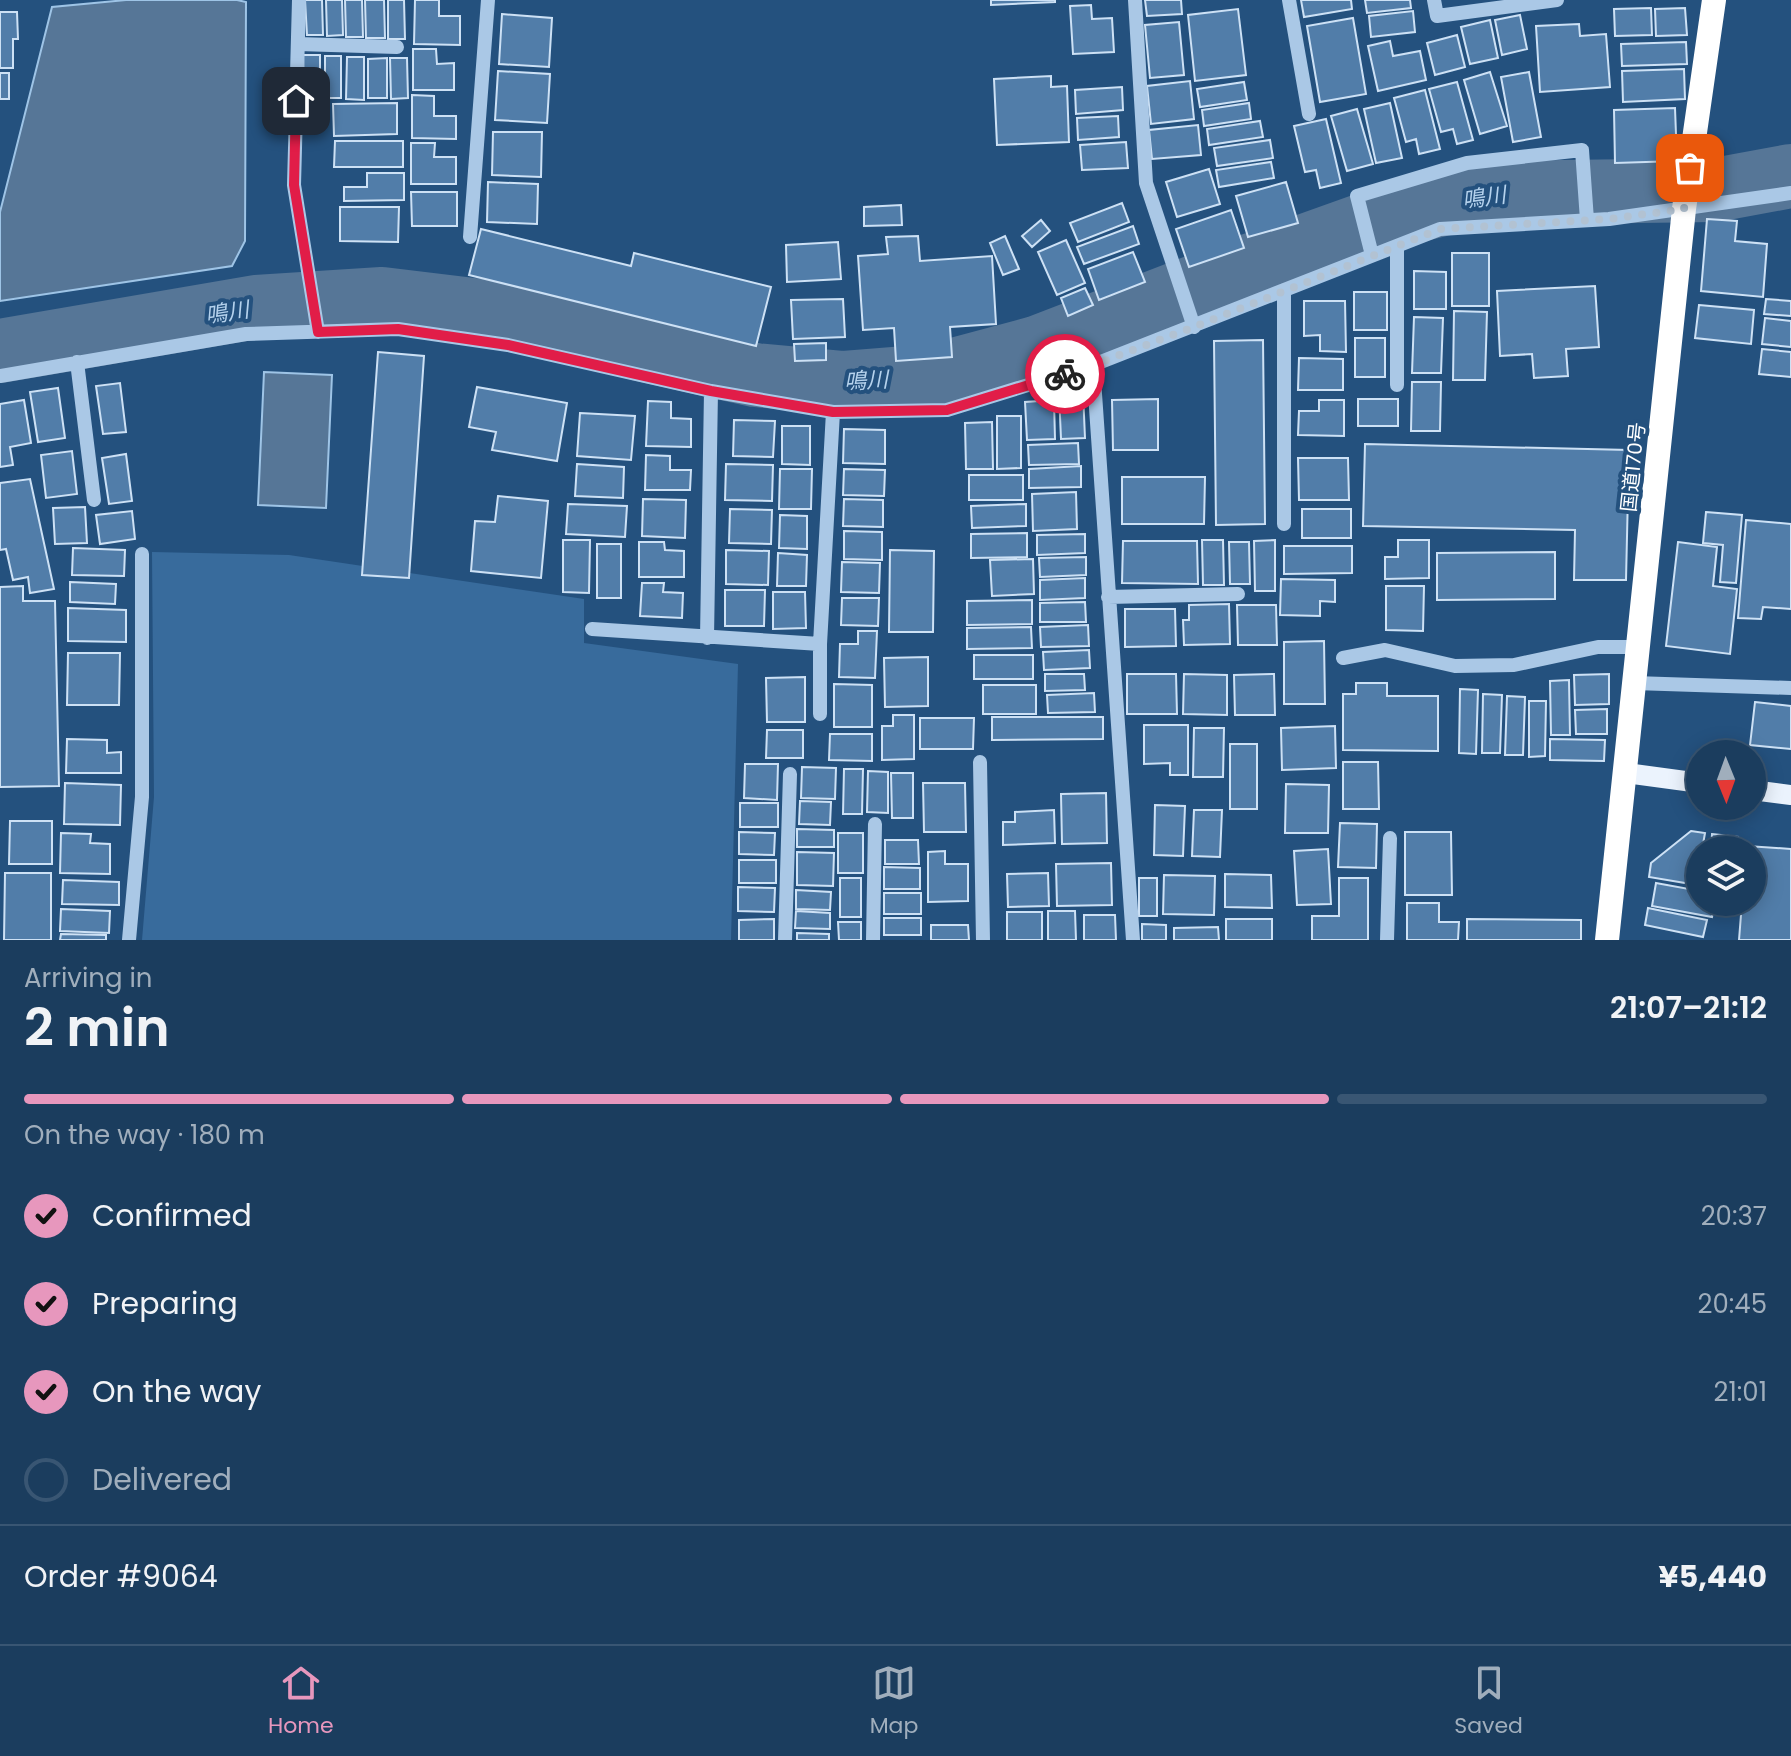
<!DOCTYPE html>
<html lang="en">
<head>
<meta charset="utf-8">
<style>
	:root { --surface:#1b3d5e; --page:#244464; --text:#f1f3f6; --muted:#a0aebc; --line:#395673; --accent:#e797bd }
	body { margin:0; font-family:Poppins,"Noto Sans JP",sans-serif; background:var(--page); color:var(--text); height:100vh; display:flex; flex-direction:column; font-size:30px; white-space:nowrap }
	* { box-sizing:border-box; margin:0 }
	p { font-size:26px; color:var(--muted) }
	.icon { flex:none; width:44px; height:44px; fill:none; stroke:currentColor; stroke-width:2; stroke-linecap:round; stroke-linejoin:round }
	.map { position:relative; height:940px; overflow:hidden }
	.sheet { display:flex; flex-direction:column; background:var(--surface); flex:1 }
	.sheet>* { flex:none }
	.needle { width:52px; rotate:179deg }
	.controls { position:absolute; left:1686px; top:740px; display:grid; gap:16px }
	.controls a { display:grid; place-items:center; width:80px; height:80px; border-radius:50%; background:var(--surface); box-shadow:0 4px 20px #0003,0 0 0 2px var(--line); font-size:40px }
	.pin { position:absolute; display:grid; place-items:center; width:68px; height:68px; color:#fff; margin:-34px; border-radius:16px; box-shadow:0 4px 12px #0006 }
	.courier { position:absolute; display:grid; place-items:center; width:80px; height:80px; margin:-40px; border:6px solid #e11d48; border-radius:50%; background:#fff; color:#222; box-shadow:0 2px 10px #0007 }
	.overview em { font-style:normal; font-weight:600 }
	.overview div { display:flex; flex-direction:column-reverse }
	.overview { display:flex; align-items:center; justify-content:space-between; height:136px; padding:0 24px }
	h1 { font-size:52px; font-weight:600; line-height:60px }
	.bar { display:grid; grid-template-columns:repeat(4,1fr); gap:12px 8px; align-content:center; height:96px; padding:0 24px }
	.bar i { height:10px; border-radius:6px; background:var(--line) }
	.bar .on { background:var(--accent) }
	.bar p { grid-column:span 4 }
	.line { display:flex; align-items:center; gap:20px; padding:0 24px; border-top:2px solid var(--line) }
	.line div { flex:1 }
	ol { padding:0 24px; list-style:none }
	li { display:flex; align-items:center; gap:24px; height:88px }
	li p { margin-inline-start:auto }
	li .icon { padding:8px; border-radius:50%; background:var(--accent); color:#111; stroke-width:4 }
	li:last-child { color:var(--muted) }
	li i { width:44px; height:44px; border:4px solid var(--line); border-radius:50% }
	.tab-bar { display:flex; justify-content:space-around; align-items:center; height:112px; border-top:2px solid var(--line); background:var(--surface); font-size:22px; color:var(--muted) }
	.tab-bar a { display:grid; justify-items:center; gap:4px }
	.tab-bar .on { color:var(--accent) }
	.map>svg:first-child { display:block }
	.green { fill:#386b9c }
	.water { fill:#567697; stroke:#9ec4e6; stroke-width:2 }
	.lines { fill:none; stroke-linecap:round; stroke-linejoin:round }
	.river { stroke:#567697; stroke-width:64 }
	.building { fill:#517da9; stroke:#cde1f5; stroke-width:2 }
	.minor { stroke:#aac8e6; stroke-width:14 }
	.major { stroke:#ebf3fd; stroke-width:20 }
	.highway { stroke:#fff; stroke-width:24 }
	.done { stroke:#b2c2d2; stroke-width:8; stroke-dasharray:0 14.4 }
	.route { stroke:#e11d48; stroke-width:10 }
	.labels { text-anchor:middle; stroke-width:8; stroke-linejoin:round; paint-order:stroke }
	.street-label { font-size:20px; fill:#fff; stroke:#24517e }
	.water-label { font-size:22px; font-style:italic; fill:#b5d2ed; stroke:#24517e }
</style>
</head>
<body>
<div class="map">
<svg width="1791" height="940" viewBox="0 0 1791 940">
	<rect width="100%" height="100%" fill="#24517e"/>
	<path class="green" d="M152,552l137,3 295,44v44l154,21 -7,276h-589l12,-143z"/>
	<path class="water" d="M126,0h111l9,2 -1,239 -13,25 -232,35v-89l52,-205z
		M264,372l68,3 -6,133 -68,-3z"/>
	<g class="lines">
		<path class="river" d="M0,351l256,-44 126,-8 132,16 126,34 115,26 89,8 88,-7 104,-28 216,-83 126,-45 110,-27 227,-3 76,-14"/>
	</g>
	<path class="building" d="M305,0h17l1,35h-16z
		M326,0h16l1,35 -16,1z
		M345,0h17l1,37h-17z
		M365,0h19l1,38h-19z
		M388,0h16l1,39h-17z
		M415,0h24v16h21v29l-46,-1z
		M991,0h64v2l-64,3z
		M1145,0h36l1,14 -35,2z
		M1301,0h50l1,9 -48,8z
		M1365,0h45l1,8 -44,5z
		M1091,5l1,14 20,-1 2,34 -41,2 -3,-48z
		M1651,8l1,27 -37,1 -1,-27z
		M1685,8l2,27 -31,1 -1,-27z
		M1238,9l8,66 -51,6 -7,-66z
		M1413,11l2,21 -44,5 -2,-21z
		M0,12h17l1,27h-5v29h-13z
		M502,14l50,4 -3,49 -50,-3z
		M1520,15l7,34 -25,6 -7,-35z
		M1353,18l13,76 -46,8 -13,-76z
		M1490,20l8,38 -28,6 -9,-37z
		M1179,22l5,53 -34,3 -5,-53z
		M1579,24l1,12 26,-2 4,53 -70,5 -4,-66z
		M1457,35l8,32 -30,8 -8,-32z
		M1390,41l3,15 27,-5 6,29 -48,11 -10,-45z
		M1686,42l1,22 -65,2 -1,-22z
		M413,49h23l1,15 17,-1v27h-41z
		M303,55h17v42l-16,1z
		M325,56h16v42h-16z
		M347,57h17v43l-18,-1z
		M387,58v40h-19v-39z
		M390,58h17l1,40 -17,1z
		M1684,69l1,30 -62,3 -1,-31z
		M498,71l52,3 -3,49 -52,-3z
		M1490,72l17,54 -27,8 -16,-54z
		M1529,72l12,65 -28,5 -12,-65z
		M0,73h9v26h-9z
		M1051,76v11l16,-1 2,56 -72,3 -3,-66z
		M1190,81l4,38 -43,5 -4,-38z
		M1244,82l3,18 -47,7 -3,-18z
		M1457,82l16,58 -16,4 -4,-15 -12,3 -12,-43z
		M1122,87l1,23 -47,4 -1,-24z
		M1425,90l15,59 -21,5 -3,-15 -10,3 -12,-44z
		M412,95l22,1v20h22v23l-44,-1z
		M397,103v31l-63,2 -1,-32z
		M1249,103l2,16 -47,7 -2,-16z
		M1390,103l12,55 -26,5 -12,-54z
		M1675,108l2,53 -62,2 -1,-53z
		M1357,109l16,55 -26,7 -16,-55z
		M1118,116l1,21 -41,3 -1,-22z
		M1326,119l15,64 -21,5 -4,-18 -11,2 -11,-46z
		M1260,121l3,16 -54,8 -2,-16z
		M1198,125l3,30 -49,4 -3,-29z
		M493,132h49l-1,45 -49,-2z
		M1270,140l3,18 -56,8 -3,-18z
		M335,141h68v26h-69z
		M1126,142l2,26 -46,2 -2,-25z
		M411,143h24l-1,14h22v27h-45z
		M1271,162l3,16 -55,9 -3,-17z
		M1209,169l11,35 -43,13 -11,-35z
		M367,173h37v27l-60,1v-14h23z
		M488,182l50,2 -1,40 -50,-2z
		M1286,182l12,41 -50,14 -12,-41z
		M411,192h46v34h-45z
		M1122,203l7,19 -51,20 -8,-19z
		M901,205l1,20 -38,1v-19z
		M340,207h59l-1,35 -58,-1z
		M1231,210l13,38 -55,19 -13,-38z
		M1707,219l30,2 -2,20 32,3 -4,53 -62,-6z
		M1041,220l9,11 -18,16 -10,-11z
		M1133,226l6,18 -55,20 -7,-17z
		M481,229l150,37 3,-13 137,34 -15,59 -287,-71z
		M918,236l2,25 72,-5 4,68 -46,3 2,30 -56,4 -2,-33 -31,2 -5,-74 30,-2 -2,-17z
		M1005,236l14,33 -16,6 -13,-32z
		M1066,240l19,43 -28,12 -19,-43z
		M838,242l3,37 -54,3 -1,-37z
		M1133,252l12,30 -46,18 -11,-31z
		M1452,253h37v53h-37z
		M1414,271l32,1v37h-32z
		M1595,286l4,61 -33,2 2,27 -34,2 -2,-24 -32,2 -3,-65z
		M1085,288l8,17 -25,11 -7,-18z
		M1354,292h33v38h-33z
		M843,299l2,38 -52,2 -2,-39z
		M1766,299l25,2v15l-27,-2z
		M1304,301h41l1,51 -26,-1v-16l-16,1z
		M1699,305l55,5 -3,34 -56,-6z
		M1454,311l33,1 -2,68h-32z
		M1414,317l29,1 -2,55h-29z
		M1765,318l26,3v26l-29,-3z
		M1355,338h30v39h-30z
		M1263,340l2,184 -49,1 -2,-184z
		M826,343v17l-31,1 -1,-17z
		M1762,349l29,3v25l-32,-3z
		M378,352l46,4 -15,222 -47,-3z
		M1299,358l44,1v31h-45z
		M1412,382h29l-1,49h-29z
		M120,383l6,49 -23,2 -7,-48z
		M477,387l90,16 -10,58 -65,-11 4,-18 -27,-5z
		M58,388l7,50 -27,4 -8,-50z
		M1083,392l2,46 -24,1 -2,-46z
		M1158,399v51h-45l-1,-50z
		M1358,399h40v27h-40z
		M24,400l7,43 -21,4 3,18 -13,2v-63z
		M1054,400l1,39 -28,1 -2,-38z
		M1319,400h25v36l-46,-1 1,-24h20z
		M648,401l23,1v16l20,1v28l-45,-1z
		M580,413l55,3 -4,44 -54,-4z
		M997,416h24v52l-24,1z
		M734,420l41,1 -2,36 -40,-1z
		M992,422l1,47h-27l-1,-46z
		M782,426h28v39l-28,-1z
		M844,429l41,1v34l-42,-1z
		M1078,443l1,21 -50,1 -1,-20z
		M1365,444l264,6 -3,130h-52l1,-50 -212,-4z
		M72,451l5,43 -31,4 -5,-43z
		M126,454l6,47 -23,3 -7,-46z
		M646,455l24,1v14h21l-1,20h-45z
		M1298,458h50l1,42h-50z
		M577,464l47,3 -1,31 -48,-2z
		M726,464l47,1 -1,36 -47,-1z
		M1081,466v21l-52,1v-19z
		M780,469h32l-1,40h-32z
		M844,469l41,1 -1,26 -41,-1z
		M969,475h54v25h-54z
		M1122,477h83l-1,47h-82z
		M30,479l24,110 -24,4 -2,-16 -15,3 -7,-31 -6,1v-67z
		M1076,492l1,37 -44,2 -1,-37z
		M498,496l50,5 -7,77 -70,-7 4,-50 20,1z
		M643,499l43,1 -1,38 -43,-2z
		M844,499l39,1v27l-40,-1z
		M568,504l59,2 -2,31 -59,-3z
		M1026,504v22l-54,2 -1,-22z
		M85,507l2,36 -32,1 -2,-36z
		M730,509l42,1 -1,34 -42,-1z
		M1302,509h49v29h-49z
		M132,511l3,28 -35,5 -4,-29z
		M1706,512l36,3 -6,68 -16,-1 3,-37 -20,-2z
		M780,515l27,1v33l-28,-1z
		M1746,520l45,4v85l-28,-2 -2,12 -23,-1z
		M844,531l38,1v28l-38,-1z
		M1027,533v24l-56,1v-24z
		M1085,534v19l-48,2v-20z
		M563,540h27l-1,53 -26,-1z
		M1202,540h21l1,45h-21z
		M1275,540v51h-20l-1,-50z
		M1398,540h31v38l-44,1v-22h13z
		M1123,541h74l1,43 -76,-1z
		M639,542h25l1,8 19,1v26h-45z
		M1229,542h20l1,42h-20z
		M1678,542l39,5 -4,39 24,3 -7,65 -64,-8z
		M597,544h24v54h-24z
		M1284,546h68v27l-68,1z
		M73,548l52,2 -1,26 -52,-1z
		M726,550l43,1 -1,34 -42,-1z
		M890,550l44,1 -1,81h-44z
		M1555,552v47l-118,1v-47z
		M778,553l29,2 -1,31h-29z
		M1086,557v18l-46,2 -1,-19z
		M1033,559l1,35 -42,2 -2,-36z
		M842,562l38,1 -1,30 -38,-1z
		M1085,578v20l-45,2v-20z
		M1281,579l54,1v22l-15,-1v15l-40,-1z
		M70,582l46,2 -1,20 -45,-2z
		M642,583h22l-1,9 20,1 -1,25 -42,-2z
		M23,586v15h32l4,185 -59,1v-200z
		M1386,586h38l-1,45 -37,-1z
		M725,590h40l-1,36h-39z
		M773,592h32l1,36 -33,1z
		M842,598h37l-1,28 -37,-1z
		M1032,600v24l-65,1v-24z
		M1085,602l1,20h-46v-19z
		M1229,604l1,40 -46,1 -1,-25h6v-15z
		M1237,605h39l1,40h-39z
		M68,608l58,2v32l-58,-1z
		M1125,609h50l1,37 -51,1z
		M1088,625l1,21 -48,1 -1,-20z
		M1031,627l1,21 -65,1v-21z
		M858,631h19l-2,47 -36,-1 1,-33h18z
		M1324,641l1,63h-41v-62z
		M1089,650l1,18 -46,2 -1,-18z
		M68,653h52l-1,52h-52z
		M974,655h59v24h-59z
		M928,657v49l-43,1 -1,-49z
		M1045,674h39l1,16 -40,1z
		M1127,674h49l1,40h-50z
		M1184,674l43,1v40l-44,-1z
		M1274,674l1,41h-40l-1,-40z
		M1609,674v30l-34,1 -1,-30z
		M805,677v45h-38l-1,-44z
		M1569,680l1,55h-19l-1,-54z
		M1356,683h31v13h51v55l-95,-1v-56h13z
		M834,684l38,1v42h-38z
		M983,685h53v29h-53z
		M1460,689l18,1 -2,64 -17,-1z
		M1094,693l1,19 -47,1 -1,-18z
		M1483,694l19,1 -2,58h-18z
		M1507,696l18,1 -2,58h-18z
		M1529,701h17l-1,55 -16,1z
		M1755,702l36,4v43l-41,-4z
		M1607,709v25h-31l-1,-24z
		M893,715h21v44l-32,1v-34h11z
		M992,717h111v22l-111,1z
		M920,718h54l-1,31h-53z
		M1144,725h44v50h-18v-12l-26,1z
		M1335,726l1,42 -54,2 -1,-42z
		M1194,728h30l-1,49h-30z
		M767,730h36v28h-37z
		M830,734h42v27l-43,-1z
		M67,739l40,1v13l14,-1v21h-55z
		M1550,739l55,1 -1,21 -54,-1z
		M1230,744h27v65h-27z
		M1343,762h35l1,47h-36z
		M745,764h33l-1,36 -33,-2z
		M802,767l34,1 -1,31 -34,-1z
		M844,769h19l-1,45h-19z
		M868,771l20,1v41l-21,-1z
		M891,773h22v45h-21z
		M65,783l56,2 -1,40 -56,-1z
		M923,783h42l1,49h-42z
		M1286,784l43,1 -1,48h-43z
		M1106,793l1,50 -45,1 -1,-50z
		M800,801l31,1 -1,23 -31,-1z
		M740,803h38v24h-38z
		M1155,805l30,1 -2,50 -29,-1z
		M1054,810l1,33 -52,2v-23h12v-10z
		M1194,810h28l-2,47 -28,-1z
		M10,821h42v43h-43z
		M1340,823l37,1 -1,44 -38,-1z
		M797,829l37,1v17h-37z
		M1691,831l14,2 -3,17h-2l-3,35 -48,-8 2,-14z
		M739,832l36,1 -1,22 -35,-1z
		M1405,832h46l1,63h-47z
		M61,833l30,1 -1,9 20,1v30l-50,-1z
		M838,833h25v40h-25z
		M1712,834l26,3 -1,13h-26z
		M885,840h33l1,24h-34z
		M1747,846l44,3v91h-52l3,-38h10v-52h-5z
		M1328,849l3,55 -34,1 -3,-54z
		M945,851v13h23v37l-40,1v-50z
		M797,852l37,1 -1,33 -36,-1z
		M739,860h37v23h-37z
		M1111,863l1,42 -55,1 -1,-42z
		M884,867l36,1v21h-36z
		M5,873h46v67h-47z
		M1048,873l1,33 -41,1 -1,-33z
		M1225,874l46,1 1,33 -47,-1z
		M1164,875l51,1 -1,39 -51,-1z
		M840,878h21v39h-21z
		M1139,878h18v38h-18z
		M1339,878h29v62h-56v-24h27z
		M63,880l56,2v23l-57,-1z
		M1656,883l44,8v11h15l-3,15 -60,-11z
		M738,887l37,1 -1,24 -36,-1z
		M796,890l35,2 -1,18 -34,-1z
		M884,893h37v21h-37z
		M1407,903h32v19h20l-1,18h-51z
		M1648,908l59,12 -4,17 -58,-12z
		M61,909l49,2 -1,22 -49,-2z
		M796,911l34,2v16l-35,-1z
		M1048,911h27l1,29h-28z
		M1007,912h35v28h-35z
		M1084,915h31l1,25h-32z
		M884,918h37v17h-37z
		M774,919v21h-35v-20z
		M1226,919h46v21h-46z
		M1467,919l114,1v20h-114z
		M838,922h23v18h-22z
		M1142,924l24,1v15h-24z
		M931,925h37l1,15h-38z
		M1218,927l1,13h-45v-12z
		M797,933l32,1v6h-32z
		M61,934l45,1v5h-46z"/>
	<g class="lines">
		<path class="minor" d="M299,0l-5,185 24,147
			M1135,0l11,183 48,144
			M1289,0l20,114
			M1434,0l3,16 120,-16
			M298,44l99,3
			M470,237l18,-237
			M1372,255l-15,-59 110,-33 115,-13 5,70
			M1284,290v234
			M77,362l17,138
			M1093,365l40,575
			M0,376l246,-42 152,-5 110,16 203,46 122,21 114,-2 146,-45 347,-136 169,-10 182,-26
			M1397,385v-139
			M1108,597l130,-3
			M592,629l228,15
			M707,638l4,-247
			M1343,658l42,-8 70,16 59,-1 84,-18h40
			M1634,683l157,5
			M820,714v-70l13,-232
			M980,762l3,178
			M129,940l13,-143v-243
			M785,940l5,-166
			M873,940l2,-116
			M1387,940l3,-102"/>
		<path class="major" d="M1626,773l74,10
			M1752,790l39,5"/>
		<path class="highway" d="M1607,940l77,-731 30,-209"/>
	</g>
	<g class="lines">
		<path class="done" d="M1065,374l28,-9 101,-38 246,-98 169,-10 75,-10 6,-41"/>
		<path class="route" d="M296,101l-2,84 24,147 80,-3 110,16 203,46 122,21 114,-2 118,-36"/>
	</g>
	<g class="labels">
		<g class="street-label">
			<text transform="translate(1633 467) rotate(-84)" y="7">国道170号</text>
		</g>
		<g class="water-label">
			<text transform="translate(1484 197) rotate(-8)" y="8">鳴川</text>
			<text transform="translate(227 312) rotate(-9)" y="8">鳴川</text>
			<text transform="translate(866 380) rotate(-3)" y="8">鳴川</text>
		</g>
	</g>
</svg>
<div class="controls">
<a><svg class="needle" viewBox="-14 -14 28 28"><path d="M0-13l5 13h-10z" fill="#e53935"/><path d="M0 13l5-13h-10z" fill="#a0aebc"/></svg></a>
<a><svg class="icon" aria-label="layers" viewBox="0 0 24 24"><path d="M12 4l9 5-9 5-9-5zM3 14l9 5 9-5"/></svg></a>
</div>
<div class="pin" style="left:1690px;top:168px;background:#ea580c"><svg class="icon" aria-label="bag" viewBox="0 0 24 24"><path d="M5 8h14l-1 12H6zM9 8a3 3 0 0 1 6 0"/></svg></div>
<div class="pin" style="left:296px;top:101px;background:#1f2937"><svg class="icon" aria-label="home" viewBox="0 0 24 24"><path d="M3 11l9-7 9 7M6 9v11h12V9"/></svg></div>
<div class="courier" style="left:1065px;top:374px"><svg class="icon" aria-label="bike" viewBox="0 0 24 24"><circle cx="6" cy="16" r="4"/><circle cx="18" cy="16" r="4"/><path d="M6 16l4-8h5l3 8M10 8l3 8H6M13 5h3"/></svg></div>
</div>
<section class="sheet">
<div class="overview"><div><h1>2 min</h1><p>Arriving in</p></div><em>21:07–21:12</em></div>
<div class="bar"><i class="on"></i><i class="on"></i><i class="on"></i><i></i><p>On the way · 180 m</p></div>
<ol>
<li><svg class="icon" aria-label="check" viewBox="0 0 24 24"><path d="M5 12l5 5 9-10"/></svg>Confirmed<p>20:37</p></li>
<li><svg class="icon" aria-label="check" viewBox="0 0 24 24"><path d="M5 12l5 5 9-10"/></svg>Preparing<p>20:45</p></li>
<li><svg class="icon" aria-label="check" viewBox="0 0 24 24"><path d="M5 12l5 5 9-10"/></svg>On the way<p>21:01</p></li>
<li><i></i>Delivered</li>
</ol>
<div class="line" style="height:104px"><div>Order #9064</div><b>¥5,440</b></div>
</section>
<nav class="tab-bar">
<a class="on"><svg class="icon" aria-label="home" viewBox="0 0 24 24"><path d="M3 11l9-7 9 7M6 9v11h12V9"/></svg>Home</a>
<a><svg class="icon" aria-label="map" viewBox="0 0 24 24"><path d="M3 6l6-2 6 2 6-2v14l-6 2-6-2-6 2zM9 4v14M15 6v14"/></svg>Map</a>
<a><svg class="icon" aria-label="saved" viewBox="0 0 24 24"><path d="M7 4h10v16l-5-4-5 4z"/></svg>Saved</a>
</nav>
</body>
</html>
